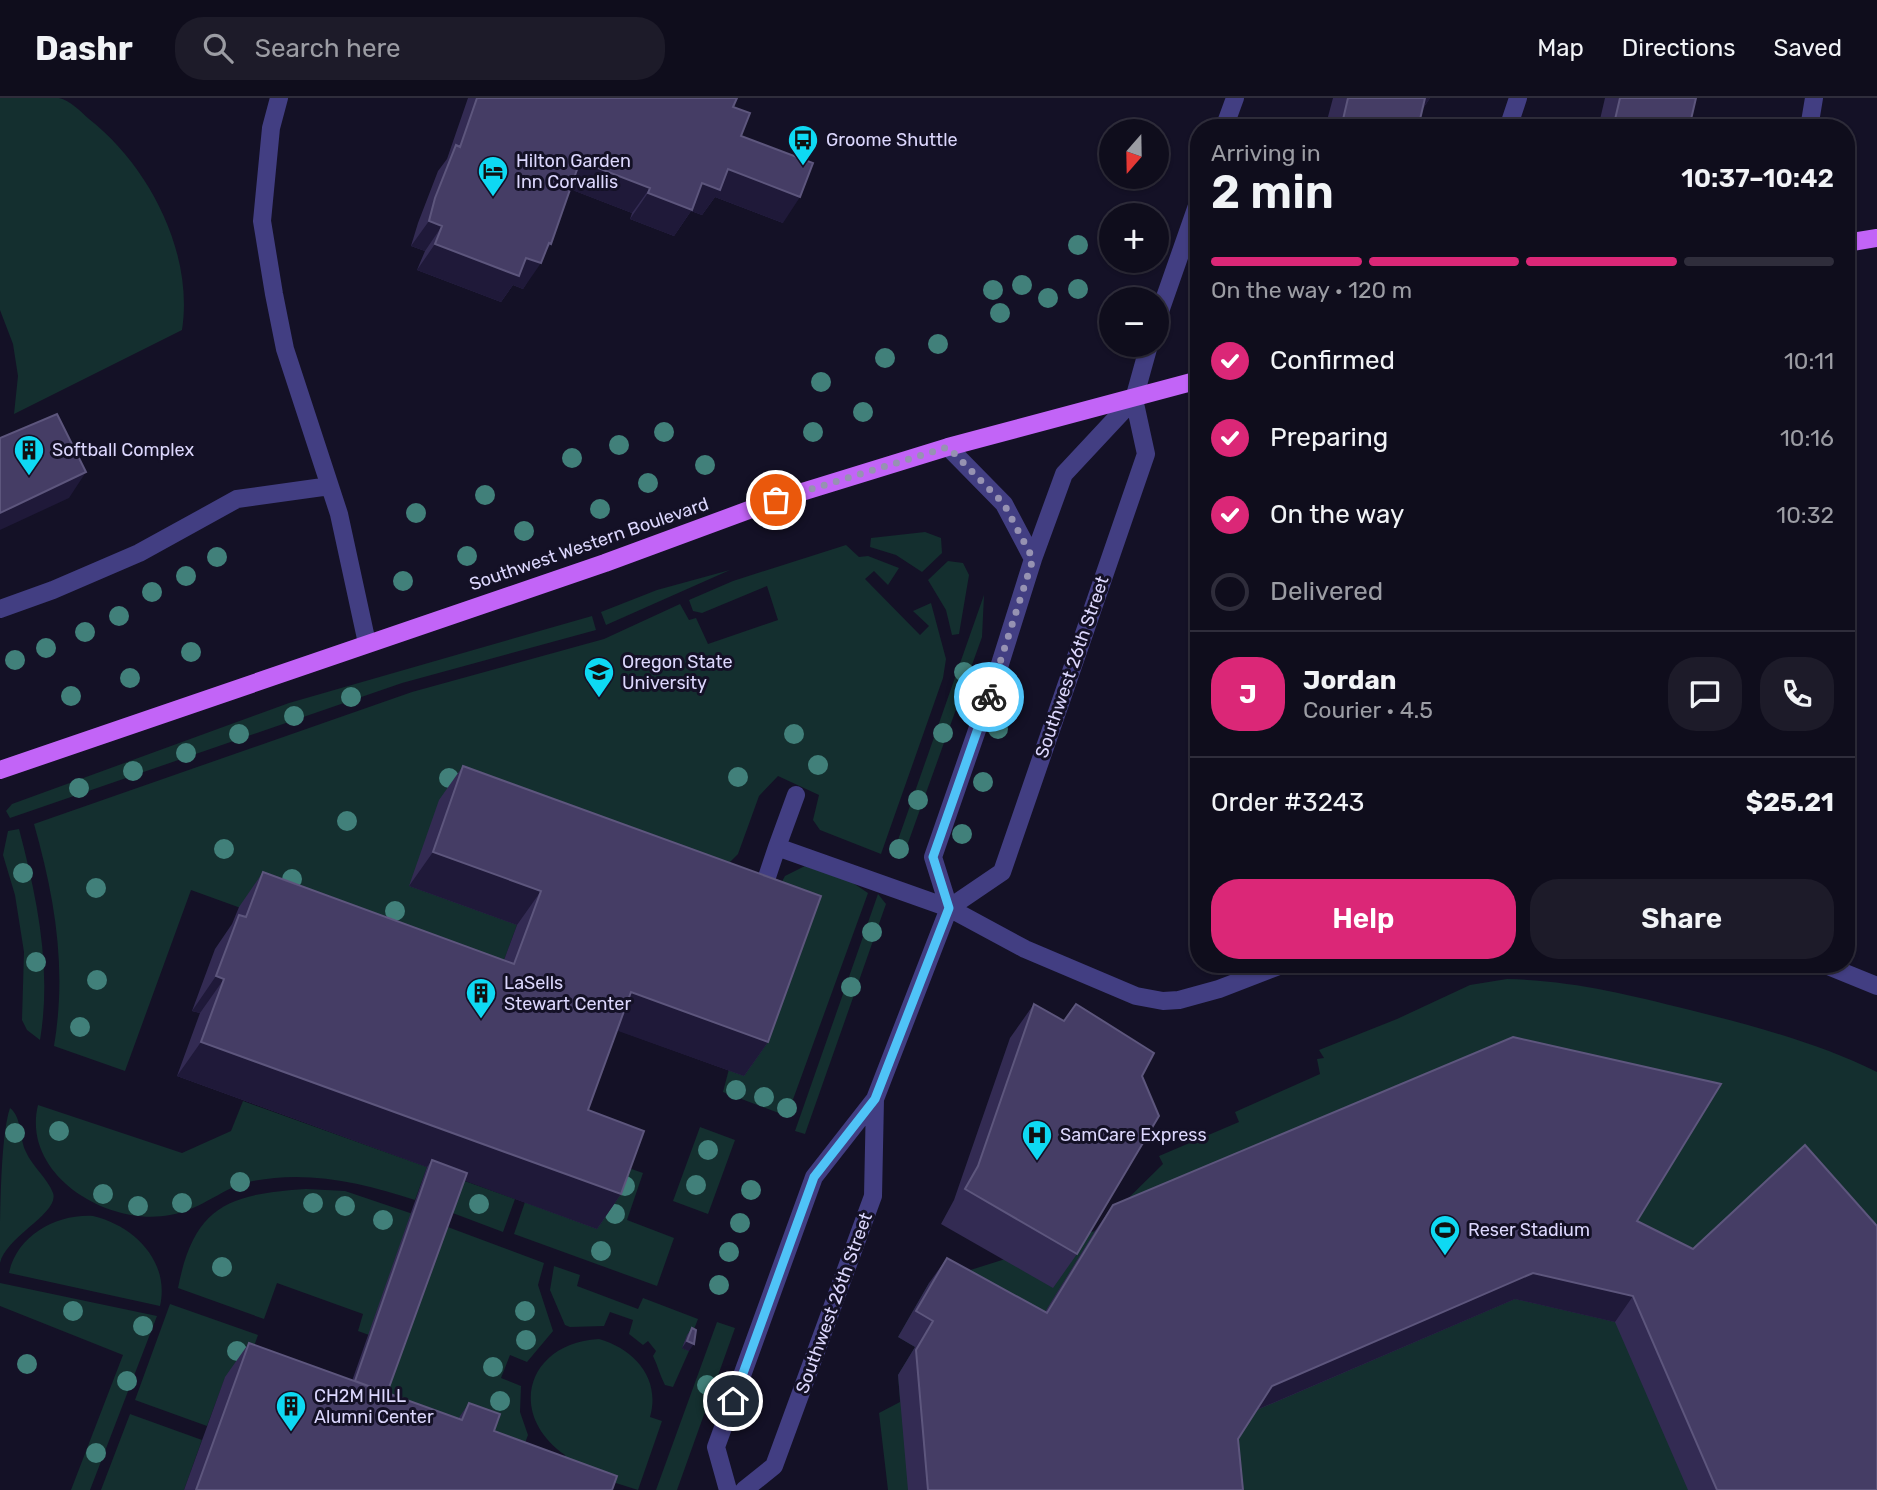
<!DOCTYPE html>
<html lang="en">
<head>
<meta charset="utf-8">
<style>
	:root { --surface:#0f0d1c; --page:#1d1b29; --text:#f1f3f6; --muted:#9b9ca3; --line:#2f2d3b; --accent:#db2777 }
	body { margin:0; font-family:Rubik,sans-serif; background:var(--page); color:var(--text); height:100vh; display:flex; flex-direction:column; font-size:26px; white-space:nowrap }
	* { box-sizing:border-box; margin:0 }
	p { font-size:23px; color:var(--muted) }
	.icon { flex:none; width:38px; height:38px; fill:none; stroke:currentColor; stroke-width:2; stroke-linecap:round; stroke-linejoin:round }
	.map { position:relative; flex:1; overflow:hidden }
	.details { position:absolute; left:1190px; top:21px; width:665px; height:854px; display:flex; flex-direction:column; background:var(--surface); border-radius:28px; box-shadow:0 2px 5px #0004,0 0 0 2px var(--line) }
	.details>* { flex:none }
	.needle { width:46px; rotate:200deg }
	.buttons { position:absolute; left:1099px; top:21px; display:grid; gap:14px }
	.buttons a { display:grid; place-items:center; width:70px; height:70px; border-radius:50%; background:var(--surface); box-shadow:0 2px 5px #0004,0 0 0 2px var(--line); font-size:35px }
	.pin { position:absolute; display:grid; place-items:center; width:60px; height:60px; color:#fff; margin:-30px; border:4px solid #fff; border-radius:50%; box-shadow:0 2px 7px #0007 }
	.courier { position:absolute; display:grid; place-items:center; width:70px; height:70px; margin:-35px; border:5px solid #4fc3f7; border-radius:50%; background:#fff; color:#222; box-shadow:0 2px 9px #0007 }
	.head em { font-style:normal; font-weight:600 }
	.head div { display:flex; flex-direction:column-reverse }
	.head { display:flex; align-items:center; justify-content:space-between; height:119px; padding:0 21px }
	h1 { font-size:46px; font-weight:600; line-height:52px }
	.bar { display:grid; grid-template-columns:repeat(4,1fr); gap:10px 7px; align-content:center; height:84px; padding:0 21px }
	.bar i { height:9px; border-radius:5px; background:var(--line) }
	.bar .current { background:var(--accent) }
	.bar p { grid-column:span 4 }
	.line { display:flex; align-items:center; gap:18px; padding:0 21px; border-top:2px solid var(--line) }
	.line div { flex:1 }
	.round { display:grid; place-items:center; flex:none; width:74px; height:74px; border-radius:28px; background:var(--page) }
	ol { padding:0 21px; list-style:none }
	li { display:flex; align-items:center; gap:21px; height:77px }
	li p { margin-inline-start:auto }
	li .icon { padding:7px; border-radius:50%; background:var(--accent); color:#fff; stroke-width:4 }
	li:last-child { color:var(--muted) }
	li i { width:38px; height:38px; border:4px solid var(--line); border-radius:50% }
	.cta { display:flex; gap:14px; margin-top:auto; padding:14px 21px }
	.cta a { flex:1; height:80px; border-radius:28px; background:var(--accent); color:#fff; font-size:28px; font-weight:600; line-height:80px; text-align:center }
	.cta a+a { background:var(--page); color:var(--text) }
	header { display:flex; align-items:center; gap:42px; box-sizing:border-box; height:98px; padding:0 35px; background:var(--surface); border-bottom:2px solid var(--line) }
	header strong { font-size:33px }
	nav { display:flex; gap:38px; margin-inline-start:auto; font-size:24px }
	.search { width:490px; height:63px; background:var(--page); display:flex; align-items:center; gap:18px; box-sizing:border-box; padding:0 24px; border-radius:28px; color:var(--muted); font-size:26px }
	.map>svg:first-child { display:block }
	.green { fill:#142f2f }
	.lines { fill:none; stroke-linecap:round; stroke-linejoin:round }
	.minor { stroke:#423e82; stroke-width:18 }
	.major { stroke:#c264f7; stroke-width:18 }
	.tree { fill:#41807a }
	.wall { fill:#332b53 }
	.shaded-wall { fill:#1f1939 }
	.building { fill:#453d65; stroke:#5d567d; stroke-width:2 }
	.done { stroke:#9692b2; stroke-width:7; stroke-dasharray:0 12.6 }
	.route { stroke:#4fc3f7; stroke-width:9 }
	.labels { text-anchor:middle; stroke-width:6; stroke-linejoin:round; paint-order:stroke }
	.poi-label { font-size:18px; fill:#dcd7fd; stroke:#141126; text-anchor:start }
	.street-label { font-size:18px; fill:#dcd7fd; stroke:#141126 }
</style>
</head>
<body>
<header>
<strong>Dashr</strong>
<div class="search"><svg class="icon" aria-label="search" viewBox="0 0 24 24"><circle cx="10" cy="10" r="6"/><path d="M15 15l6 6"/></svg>Search here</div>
<nav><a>Map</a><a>Directions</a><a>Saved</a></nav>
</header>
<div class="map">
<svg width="1877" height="1392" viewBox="0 0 1877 1392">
	<rect width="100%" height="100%" fill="#141126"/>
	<path class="green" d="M0,0c18,0 41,0 59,0 11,2 22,14 30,21 60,47 105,134 93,211l-168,84 4,-38 -5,-32 -13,-34z
		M925,434l16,6 1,15 -20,19 -26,-17 -26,-8 1,-9z
		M846,447l13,12 9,-1 31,12 -11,17 -14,-14 -9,8 55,56 9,-9 -16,-15 18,-8 15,56 -3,19 -62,176 -61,-24 -7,-10 6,-25 -41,-19 -19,20 -21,58 -21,21 -200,50 -27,73 -299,-108 -66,181 -71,-25c13,-77 1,-148 -20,-222l378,-132 192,-53 76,-35 9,16 7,-2 12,26 70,-24 -11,-34 -65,27 -9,-2 -4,-11 44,-19z
		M948,463l15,2 6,12 -10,59 -7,1 -6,-25 -18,-30z
		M730,472l-124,55 -5,-13 56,-22z
		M984,497l-2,42 -79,220h-11z
		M592,518l4,14 -194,53 -392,135 -4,-7 6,-7 277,-101z
		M19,731c18,68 33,140 21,211l-13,-10 -5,-10 2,-68 -9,-57 -12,-40 5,-24z
		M805,768l45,15 18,12 -81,223 -64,-24 51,-196 11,-20z
		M878,796l8,10 -81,230 -10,-3z
		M1507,881c68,2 118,15 183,31 64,16 128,33 187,62v418h-989l-9,-77 21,-11 -2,-27 17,-28 -17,-10 31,-54 166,-52 68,-67 -4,-8 80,-34 -4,-10 85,-38 -3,-15 7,-1 -5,-8 78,-31 73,-34z
		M243,1003l184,66 -12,33c-51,-17 -107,-30 -162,-19 -31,6 -49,28 -83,34 -62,12 -149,-40 -132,-110l144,48 49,-22z
		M10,1010c12,9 9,30 16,44 6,14 22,27 27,41 7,20 -47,43 -53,70 0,-37 0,-126 10,-155z
		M700,1029l35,13 -27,74 -35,-13z
		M620,1067l23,8 -16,47 47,18 -17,48 -143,-52 11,-32z
		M462,1082l53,19 -12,33 -53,-20z
		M306,1091l39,2 68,23 -44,121 -11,-4 5,-17 -86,-31 -13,36 -86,-31c16,-82 50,-94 128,-99z
		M93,1118c42,10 77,46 67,90l-151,-33c8,-38 48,-59 84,-57z
		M445,1128l99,37 -6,22 15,46 -26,31 -17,-7 -9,23 20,8 -1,26 8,23 -6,16 -140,-51z
		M554,1168l26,9 -3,11 61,23 5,-11 55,21 -7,18 -9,11 7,3 -16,36 -8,-2c-5,-9 -7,-19 -12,-29l3,-5 -8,-10 -5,4 -14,-11 4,-14 -23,-8 -6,14 -34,1 -5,-2 -15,-35z
		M0,1185l157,33 -67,174h-19l52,-135 -123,-49z
		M170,1206l88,31 -17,48 -16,-5 -18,48 -72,-26z
		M717,1224l18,6 -58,162h-21z
		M599,1241c35,10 62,39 51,78l12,4 -24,69 -76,-24 3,-11c-59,-41 -38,-112 34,-116z
		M130,1316l72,26 -18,50h-83z"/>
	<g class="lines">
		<path class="minor" d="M279,0l-8,30 -9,93 12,73 11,55 54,165 28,129
			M1224,30l11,-30
			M1508,30l10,-30
			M1809,30l5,-30
			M1157,222l42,-120
			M948,349l56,57 29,55
			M0,511l53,-19 86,-37 98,-54 93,-13
			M777,749l19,-52
			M761,797l16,-48 172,61 76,41 111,47 27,5 16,-1 40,-11 65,-25
			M949,810l-16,-51 67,-193 33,-105 31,-85 70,-75 15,-54
			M1823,866l54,22
			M728,1392l-12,-43 98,-270 61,-78 74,-191 53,-36 144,-418 -12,-55
			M744,1392l30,-24 99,-270 2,-97"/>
		<path class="major" d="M1846,145l31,-5
			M0,672l605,-207 171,-63 172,-53 251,-67"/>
	</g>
	<g class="tree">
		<circle cx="1078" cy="147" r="10"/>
		<circle cx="1022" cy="187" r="10"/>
		<circle cx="1078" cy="191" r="10"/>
		<circle cx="993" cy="192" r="10"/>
		<circle cx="1048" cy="200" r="10"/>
		<circle cx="1000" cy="215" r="10"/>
		<circle cx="938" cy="246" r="10"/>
		<circle cx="885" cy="260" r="10"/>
		<circle cx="821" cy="284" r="10"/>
		<circle cx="863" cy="314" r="10"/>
		<circle cx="664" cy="334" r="10"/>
		<circle cx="813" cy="334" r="10"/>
		<circle cx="619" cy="347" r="10"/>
		<circle cx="572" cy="360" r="10"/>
		<circle cx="705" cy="367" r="10"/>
		<circle cx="648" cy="385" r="10"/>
		<circle cx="485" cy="397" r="10"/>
		<circle cx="600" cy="411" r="10"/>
		<circle cx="416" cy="415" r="10"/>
		<circle cx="524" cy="433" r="10"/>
		<circle cx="467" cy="458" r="10"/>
		<circle cx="217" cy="459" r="10"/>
		<circle cx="186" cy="478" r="10"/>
		<circle cx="403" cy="483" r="10"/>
		<circle cx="152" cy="494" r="10"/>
		<circle cx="119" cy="518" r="10"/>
		<circle cx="85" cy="534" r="10"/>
		<circle cx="46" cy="550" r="10"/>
		<circle cx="191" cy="554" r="10"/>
		<circle cx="15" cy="562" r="10"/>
		<circle cx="964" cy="574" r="10"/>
		<circle cx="130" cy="580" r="10"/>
		<circle cx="596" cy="580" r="10"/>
		<circle cx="71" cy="598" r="10"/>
		<circle cx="351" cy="599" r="10"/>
		<circle cx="294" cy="618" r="10"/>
		<circle cx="998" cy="631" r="10"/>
		<circle cx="943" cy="635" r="10"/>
		<circle cx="239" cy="636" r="10"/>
		<circle cx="794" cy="636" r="10"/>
		<circle cx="186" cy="655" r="10"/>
		<circle cx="818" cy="667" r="10"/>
		<circle cx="133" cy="673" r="10"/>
		<circle cx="738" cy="679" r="10"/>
		<circle cx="449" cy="680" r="10"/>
		<circle cx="983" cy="684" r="10"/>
		<circle cx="79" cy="690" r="10"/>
		<circle cx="918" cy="702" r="10"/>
		<circle cx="347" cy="723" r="10"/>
		<circle cx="962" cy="736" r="10"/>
		<circle cx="224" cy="751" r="10"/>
		<circle cx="899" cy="751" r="10"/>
		<circle cx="23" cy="775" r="10"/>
		<circle cx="292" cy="781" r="10"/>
		<circle cx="96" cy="790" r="10"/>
		<circle cx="395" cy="813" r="10"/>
		<circle cx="872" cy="834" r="10"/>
		<circle cx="36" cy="864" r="10"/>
		<circle cx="97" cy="882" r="10"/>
		<circle cx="851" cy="889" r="10"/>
		<circle cx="80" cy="929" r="10"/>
		<circle cx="736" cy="992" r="10"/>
		<circle cx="764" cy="999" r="10"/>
		<circle cx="787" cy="1010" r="10"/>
		<circle cx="59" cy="1033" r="10"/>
		<circle cx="15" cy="1035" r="10"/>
		<circle cx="708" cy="1052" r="10"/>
		<circle cx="240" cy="1084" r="10"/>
		<circle cx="696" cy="1087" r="10"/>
		<circle cx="625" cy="1088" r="10"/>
		<circle cx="751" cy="1092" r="10"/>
		<circle cx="103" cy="1096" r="10"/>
		<circle cx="182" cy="1105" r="10"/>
		<circle cx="313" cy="1105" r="10"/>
		<circle cx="479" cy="1106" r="10"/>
		<circle cx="138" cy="1108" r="10"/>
		<circle cx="345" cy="1108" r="10"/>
		<circle cx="615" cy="1116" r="10"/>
		<circle cx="383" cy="1122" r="10"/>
		<circle cx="740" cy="1125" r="10"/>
		<circle cx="601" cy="1153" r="10"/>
		<circle cx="729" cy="1154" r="10"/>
		<circle cx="222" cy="1169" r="10"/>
		<circle cx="719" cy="1187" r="10"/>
		<circle cx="73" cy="1213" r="10"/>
		<circle cx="525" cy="1213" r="10"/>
		<circle cx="143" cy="1228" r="10"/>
		<circle cx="526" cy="1242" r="10"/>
		<circle cx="237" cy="1253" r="10"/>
		<circle cx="27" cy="1266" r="10"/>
		<circle cx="493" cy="1269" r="10"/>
		<circle cx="127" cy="1283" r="10"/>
		<circle cx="707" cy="1287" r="10"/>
		<circle cx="500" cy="1303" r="10"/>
		<circle cx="96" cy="1355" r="10"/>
	</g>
	<path class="wall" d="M468,0h269l-4,9 8,29 42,87 -68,-26 -13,18 -11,-4 -17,25 -44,-17 2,-6 -62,-24 -26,66 -21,34 -10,-4 -12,17 -84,-32 8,-19 -14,-5 7,-23 20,-52 9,-12z
		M1333,0h97l-8,12 -4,18h-93z
		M1605,0h91l-7,30h-91z
		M463,668l305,276 -24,34 -127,-46 -29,80 33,84 -24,35 -133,-49 -77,213 71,26 11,-16 25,28 118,59h-428l41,-113 24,-34 103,38 75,-214 -250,-91 23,-63 -8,-2 23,-62 17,-25 7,-17 24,-35 241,88 13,-35 -108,-39 30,-86z
		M1034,906l108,72 -65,178 -24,34 -112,-64 13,-24 56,-162z
		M1113,1107l524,16 240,269h-189l-73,-168 -100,-23 -258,111 -19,29 5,51h-335l-10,-115 17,-28 -17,-10 31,-54 18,-25 98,54 50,-81z
		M692,1230l-3,23 -7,-3 5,-13z"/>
	<path class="shaded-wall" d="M1418,0h12l-15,22z
		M580,63l70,27 -18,25 -70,-27z
		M728,71l72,28 -17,26 -68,-26 -13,18 -11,-4 -17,25 -44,-17 18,-26 54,-10z
		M429,123l13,5 -17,25 -14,-5z
		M549,145l2,1 -12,18 2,1 -18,26 -10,-4 -12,17 -84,-32 18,-26 91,14z
		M86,374l-17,26 -69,32v-17z
		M433,754l108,39 -24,34 -108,-39z
		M216,878l8,3 -24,34 -8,-2z
		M631,894l137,50 -24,34 -137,-49z
		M201,944l420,152 -24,35 -167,-61 2,-8 -5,7 -250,-91z
		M1533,1175l100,23 -18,26 -100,-23 -261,112 18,-25z
		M687,1243l7,3 -5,7 -7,-3z"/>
	<path class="building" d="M477,0h260l-4,9 17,6 -9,23 72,27 -13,34 -72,-28 -8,21 -18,-7 -10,27 -44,-17 2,-5 -70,-27 -29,83 -2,-1 -8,20 -15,-5 -7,18 -84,-32 7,-18 -13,-5 6,-23 21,-53 4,2z
		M1348,0h77l-7,30h-77z
		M1620,0h76l-7,30h-76z
		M57,316l29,58 -86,41v-75z
		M463,668l358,130 -53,146 -137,-50 -43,118 56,21 -23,63 -420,-152 23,-63 -8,-3 23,-61 7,2 17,-45 251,92 27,-73 -108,-39z
		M1034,906l30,17 12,-17 78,49 -12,23 17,40 -82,138 -112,-65 13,-23z
		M1513,939l208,47 -84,137 56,28 112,-104 72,81v264h-160l-84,-194 -100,-23 -261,113 -34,53 5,51h-315l-12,-140 17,-29 -17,-10 31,-53 100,55 66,-108z
		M432,1062l35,13 -80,220 -32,-12z
		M692,1230l4,2 -2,14 -7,-3z
		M249,1245l213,77 7,-17 31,11 -6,17 123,45 -5,14h-416z"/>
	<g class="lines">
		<path class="done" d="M776,402l172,-53 56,57 29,55 -44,138"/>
		<path class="route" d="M733,1303l81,-224 61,-78 74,-191 -16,-51 56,-160"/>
	</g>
	<defs>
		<g id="bus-pin" transform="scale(1.575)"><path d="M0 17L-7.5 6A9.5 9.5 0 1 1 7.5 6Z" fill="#0ed9f3" stroke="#141126"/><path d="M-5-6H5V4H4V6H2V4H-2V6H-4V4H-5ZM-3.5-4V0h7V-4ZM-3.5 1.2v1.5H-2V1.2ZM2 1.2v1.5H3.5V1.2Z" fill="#111"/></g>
		<g id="hotel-pin" transform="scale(1.575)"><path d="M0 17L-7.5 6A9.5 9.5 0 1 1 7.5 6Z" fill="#0ed9f3" stroke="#141126"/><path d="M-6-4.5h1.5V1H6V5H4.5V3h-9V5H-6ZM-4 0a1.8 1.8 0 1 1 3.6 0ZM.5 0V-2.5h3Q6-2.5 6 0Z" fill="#111"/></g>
		<g id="building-pin" transform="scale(1.575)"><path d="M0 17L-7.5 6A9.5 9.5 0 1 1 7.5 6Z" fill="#0ed9f3" stroke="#141126"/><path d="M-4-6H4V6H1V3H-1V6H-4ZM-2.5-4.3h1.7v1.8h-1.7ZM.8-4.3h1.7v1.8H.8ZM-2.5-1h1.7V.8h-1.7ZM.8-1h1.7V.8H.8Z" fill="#111"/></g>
		<g id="university-pin" transform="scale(1.575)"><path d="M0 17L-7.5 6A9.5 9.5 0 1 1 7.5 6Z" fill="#0ed9f3" stroke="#141126"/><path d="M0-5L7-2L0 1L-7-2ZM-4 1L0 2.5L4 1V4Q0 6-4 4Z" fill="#111"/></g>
		<g id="hospital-pin" transform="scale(1.575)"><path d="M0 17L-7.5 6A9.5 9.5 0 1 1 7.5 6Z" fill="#0ed9f3" stroke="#141126"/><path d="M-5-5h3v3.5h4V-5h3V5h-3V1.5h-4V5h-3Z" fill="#111"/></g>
		<g id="stadium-pin" transform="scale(1.575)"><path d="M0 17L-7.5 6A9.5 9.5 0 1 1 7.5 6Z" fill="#0ed9f3" stroke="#141126"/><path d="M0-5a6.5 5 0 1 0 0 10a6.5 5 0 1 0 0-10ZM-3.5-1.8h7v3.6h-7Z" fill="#111"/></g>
	</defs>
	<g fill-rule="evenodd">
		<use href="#bus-pin" x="803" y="42"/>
		<use href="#hotel-pin" x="493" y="73"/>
		<use href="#building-pin" x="29" y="352"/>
		<use href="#university-pin" x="599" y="574"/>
		<use href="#building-pin" x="481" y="895"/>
		<use href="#hospital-pin" x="1037" y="1037"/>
		<use href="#stadium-pin" x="1445" y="1132"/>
		<use href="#building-pin" x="291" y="1308"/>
	</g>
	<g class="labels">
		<g class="poi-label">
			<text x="826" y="48">Groome Shuttle</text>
			<text x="516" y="69">Hilton Garden<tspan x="516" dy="21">Inn Corvallis</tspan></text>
			<text x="52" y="358">Softball Complex</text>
			<text x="622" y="570">Oregon State<tspan x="622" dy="21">University</tspan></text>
			<text x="504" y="891">LaSells<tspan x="504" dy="21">Stewart Center</tspan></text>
			<text x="1060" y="1043">SamCare Express</text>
			<text x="1468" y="1138">Reser Stadium</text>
			<text x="314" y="1304">CH2M HILL<tspan x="314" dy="21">Alumni Center</tspan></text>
		</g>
		<g class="street-label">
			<text transform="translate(589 446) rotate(-19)" y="6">Southwest Western Boulevard</text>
			<text transform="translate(1072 569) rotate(-71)" y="6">Southwest 26th Street</text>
			<text transform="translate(834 1205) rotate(-70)" y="6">Southwest 26th Street</text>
		</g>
	</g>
</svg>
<div class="buttons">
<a><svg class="needle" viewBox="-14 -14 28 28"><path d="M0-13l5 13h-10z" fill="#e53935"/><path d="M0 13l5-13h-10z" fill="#9b9ca3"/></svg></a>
<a>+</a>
<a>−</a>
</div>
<div class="pin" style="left:776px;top:402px;background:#ea580c"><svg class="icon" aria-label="bag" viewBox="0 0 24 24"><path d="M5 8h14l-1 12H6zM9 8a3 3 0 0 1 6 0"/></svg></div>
<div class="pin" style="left:733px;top:1303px;background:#1f2937"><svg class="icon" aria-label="home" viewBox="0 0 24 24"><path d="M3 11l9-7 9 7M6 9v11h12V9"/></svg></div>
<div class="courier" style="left:989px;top:599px"><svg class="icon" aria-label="bike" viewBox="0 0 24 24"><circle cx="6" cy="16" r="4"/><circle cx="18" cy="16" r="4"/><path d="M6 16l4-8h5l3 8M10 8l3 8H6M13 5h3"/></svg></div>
<section class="details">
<div class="head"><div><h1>2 min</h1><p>Arriving in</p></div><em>10:37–10:42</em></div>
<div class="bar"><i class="current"></i><i class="current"></i><i class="current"></i><i></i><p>On the way · 120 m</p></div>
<ol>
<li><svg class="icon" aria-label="check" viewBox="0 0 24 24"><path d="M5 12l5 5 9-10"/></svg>Confirmed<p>10:11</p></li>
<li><svg class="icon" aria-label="check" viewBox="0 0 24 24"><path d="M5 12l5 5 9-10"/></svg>Preparing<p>10:16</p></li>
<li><svg class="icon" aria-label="check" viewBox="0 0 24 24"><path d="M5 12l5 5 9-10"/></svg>On the way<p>10:32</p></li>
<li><i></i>Delivered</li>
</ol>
<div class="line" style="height:126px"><b class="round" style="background:var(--accent);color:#fff">J</b><div><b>Jordan</b><p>Courier · 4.5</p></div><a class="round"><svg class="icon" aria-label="chat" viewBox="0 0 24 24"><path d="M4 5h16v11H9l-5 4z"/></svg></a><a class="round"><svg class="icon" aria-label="phone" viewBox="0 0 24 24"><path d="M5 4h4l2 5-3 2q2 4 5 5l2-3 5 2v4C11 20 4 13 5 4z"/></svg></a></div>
<div class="line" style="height:91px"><div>Order #3243</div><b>$25.21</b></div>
<div class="cta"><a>Help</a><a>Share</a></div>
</section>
</div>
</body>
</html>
